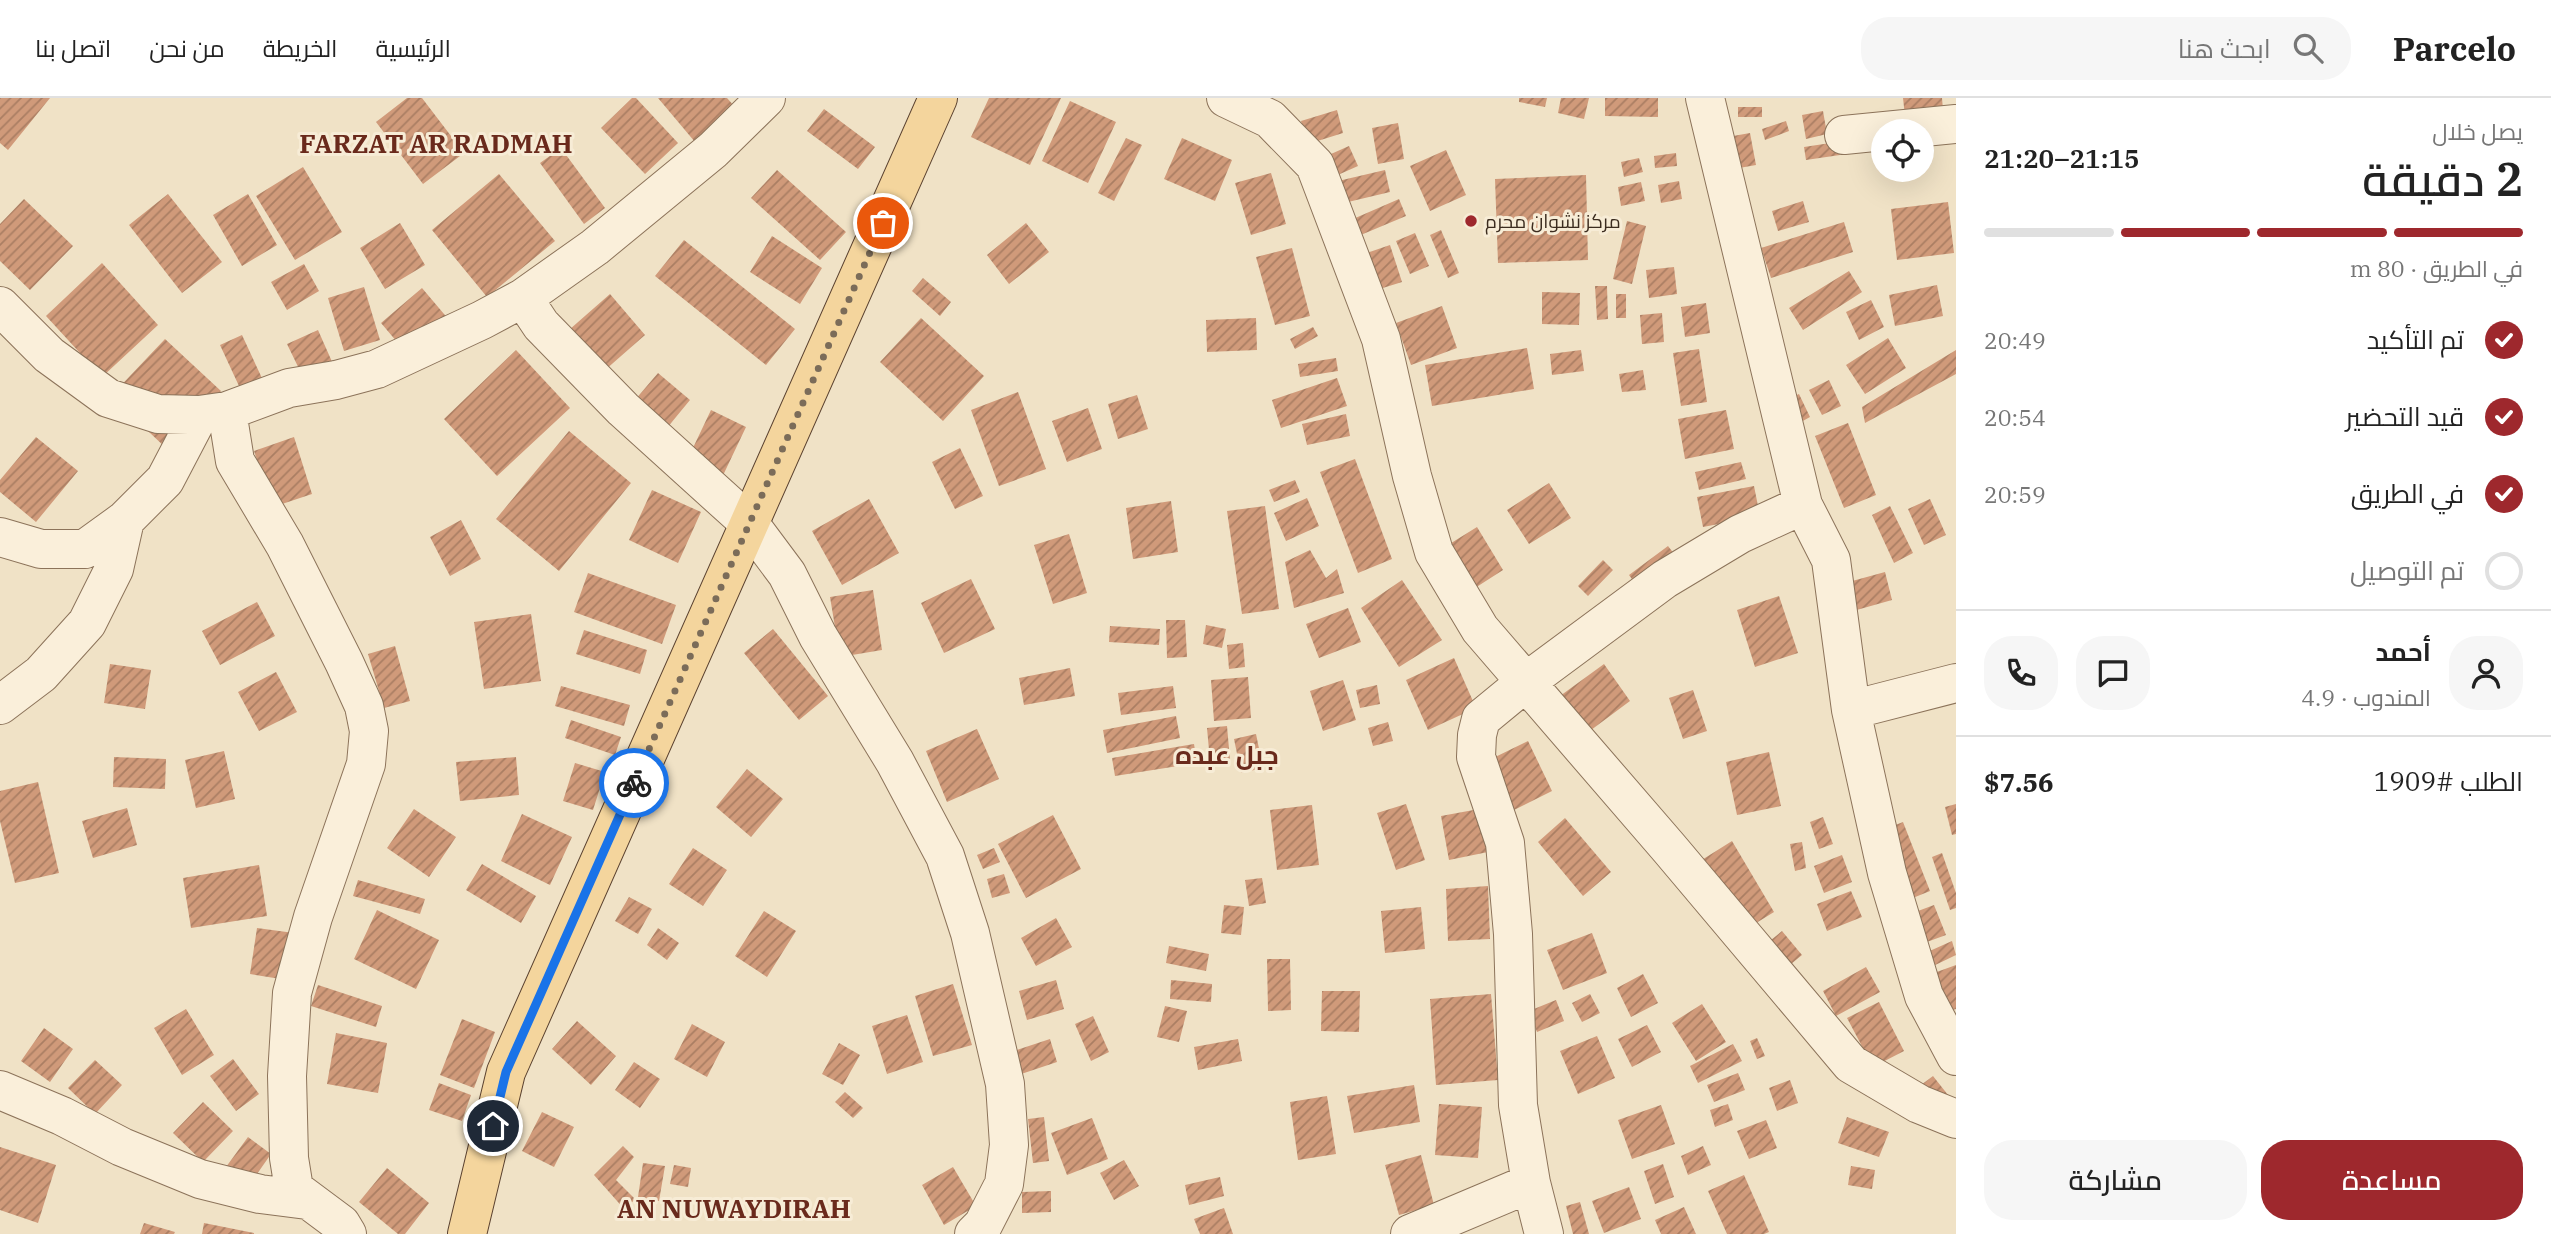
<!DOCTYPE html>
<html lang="ar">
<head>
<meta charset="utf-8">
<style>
	:root { --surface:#fff; --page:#f6f6f6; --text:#222; --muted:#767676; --line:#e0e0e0; --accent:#9e282d }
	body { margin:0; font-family:"IBM Plex Serif",Cairo,serif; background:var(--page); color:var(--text); direction:rtl; height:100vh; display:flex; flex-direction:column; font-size:26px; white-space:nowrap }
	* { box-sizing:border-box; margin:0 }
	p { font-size:23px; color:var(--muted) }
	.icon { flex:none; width:38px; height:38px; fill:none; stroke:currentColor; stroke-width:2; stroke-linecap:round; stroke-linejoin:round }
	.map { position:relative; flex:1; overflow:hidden; direction:ltr }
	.sheet { display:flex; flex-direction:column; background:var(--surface); width:595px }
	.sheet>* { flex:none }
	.fabs { position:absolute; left:1871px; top:21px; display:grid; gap:14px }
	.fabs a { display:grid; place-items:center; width:63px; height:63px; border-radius:50%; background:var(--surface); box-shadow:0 7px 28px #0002; font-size:35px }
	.pin { position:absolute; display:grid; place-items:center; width:60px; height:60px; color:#fff; margin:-30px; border:4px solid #fff; border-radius:50%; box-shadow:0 2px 7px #0007 }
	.courier { position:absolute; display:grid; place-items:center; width:70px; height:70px; margin:-35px; border:5px solid #1a73e8; border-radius:50%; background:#fff; color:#222; box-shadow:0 2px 9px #0007 }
	.headline em { font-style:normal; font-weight:600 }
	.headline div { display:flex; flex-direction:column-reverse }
	.headline { display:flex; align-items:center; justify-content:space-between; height:119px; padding:0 28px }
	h1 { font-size:46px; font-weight:600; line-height:52px }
	.bar { display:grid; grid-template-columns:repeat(4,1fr); gap:10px 7px; align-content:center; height:84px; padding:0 28px }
	.bar i { height:9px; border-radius:5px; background:var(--line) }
	.bar .current { background:var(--accent) }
	.bar p { grid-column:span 4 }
	.line { display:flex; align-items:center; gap:18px; padding:0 28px; border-top:2px solid var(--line) }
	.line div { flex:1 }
	.round { display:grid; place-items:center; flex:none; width:74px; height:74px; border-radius:28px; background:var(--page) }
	ol { padding:0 28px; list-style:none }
	li { display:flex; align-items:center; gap:21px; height:77px }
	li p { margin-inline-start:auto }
	li .icon { padding:7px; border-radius:50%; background:var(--accent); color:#fff; stroke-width:4 }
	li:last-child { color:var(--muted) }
	li i { width:38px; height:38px; border:4px solid var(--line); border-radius:50% }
	.button { display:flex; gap:14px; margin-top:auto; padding:14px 28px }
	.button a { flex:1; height:80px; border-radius:28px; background:var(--accent); color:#fff; font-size:28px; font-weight:600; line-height:80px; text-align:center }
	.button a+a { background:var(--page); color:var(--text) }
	header { display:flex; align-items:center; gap:42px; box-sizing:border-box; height:98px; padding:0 35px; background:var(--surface); border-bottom:2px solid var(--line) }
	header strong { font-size:33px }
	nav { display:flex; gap:38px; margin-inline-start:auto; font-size:24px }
	.search { width:490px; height:63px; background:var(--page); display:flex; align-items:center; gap:18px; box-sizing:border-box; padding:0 24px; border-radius:28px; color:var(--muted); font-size:26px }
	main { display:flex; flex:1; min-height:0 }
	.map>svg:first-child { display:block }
	.building { fill:url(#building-hatch) }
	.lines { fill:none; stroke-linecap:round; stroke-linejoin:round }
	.minor-casing { stroke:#8c735a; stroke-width:40 }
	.major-casing { stroke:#5a412f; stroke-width:40 }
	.minor { stroke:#faefda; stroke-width:38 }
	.major { stroke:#f4d59d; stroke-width:38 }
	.done { stroke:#7b6c59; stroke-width:7; stroke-dasharray:0 12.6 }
	.route { stroke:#1a73e8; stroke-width:9 }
	.poi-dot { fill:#9e282d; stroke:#f7ecd6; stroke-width:2.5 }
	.labels { text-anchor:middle; stroke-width:6; stroke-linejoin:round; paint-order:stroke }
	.poi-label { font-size:19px; fill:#3c2c1f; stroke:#f7ecd6; text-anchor:start }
	.district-label { font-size:26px; font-weight:bold; fill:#6a2a1c; stroke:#f7ecd6 }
</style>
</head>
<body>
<header>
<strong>Parcelo</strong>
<div class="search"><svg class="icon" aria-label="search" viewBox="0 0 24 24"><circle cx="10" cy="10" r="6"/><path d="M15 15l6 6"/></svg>ابحث هنا</div>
<nav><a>الرئيسية</a><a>الخريطة</a><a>من نحن</a><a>اتصل بنا</a></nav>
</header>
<main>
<section class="sheet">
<div class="headline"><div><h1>2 دقيقة</h1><p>يصل خلال</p></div><em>21:15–21:20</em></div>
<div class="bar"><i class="current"></i><i class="current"></i><i class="current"></i><i></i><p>في الطريق · 80 m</p></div>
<ol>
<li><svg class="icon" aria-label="check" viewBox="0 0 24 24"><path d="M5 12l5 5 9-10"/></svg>تم التأكيد<p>20:49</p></li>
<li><svg class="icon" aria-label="check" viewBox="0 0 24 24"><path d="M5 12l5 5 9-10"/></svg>قيد التحضير<p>20:54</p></li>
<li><svg class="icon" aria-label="check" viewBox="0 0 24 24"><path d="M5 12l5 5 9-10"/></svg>في الطريق<p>20:59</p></li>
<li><i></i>تم التوصيل</li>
</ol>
<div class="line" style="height:126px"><a class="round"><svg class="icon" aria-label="person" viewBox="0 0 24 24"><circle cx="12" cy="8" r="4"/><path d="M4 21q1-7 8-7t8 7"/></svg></a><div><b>أحمد</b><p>المندوب · 4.9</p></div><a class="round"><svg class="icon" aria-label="chat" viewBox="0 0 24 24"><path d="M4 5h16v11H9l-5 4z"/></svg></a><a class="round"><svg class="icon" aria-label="phone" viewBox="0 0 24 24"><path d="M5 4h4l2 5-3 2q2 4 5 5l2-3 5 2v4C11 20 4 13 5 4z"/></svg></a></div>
<div class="line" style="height:91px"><div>الطلب #1909</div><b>$7.56</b></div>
<div class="button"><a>مساعدة</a><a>مشاركة</a></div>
</section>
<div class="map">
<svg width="1956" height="1136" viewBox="0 0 1956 1136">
	<defs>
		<pattern id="building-hatch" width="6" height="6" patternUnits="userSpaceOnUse" patternTransform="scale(1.75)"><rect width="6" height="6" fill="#d09a7a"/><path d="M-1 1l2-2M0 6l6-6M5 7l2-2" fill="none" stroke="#aa7e63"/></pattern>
	</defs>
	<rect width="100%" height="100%" fill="#f0e2c6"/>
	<path class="building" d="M0,0h50l-42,52 -8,-7z
		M407,0h15l42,55 -41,31 -47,-62z
		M632,0h4l42,45 -33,31 -44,-46z
		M658,0h69l8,9 -40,35z
		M989,0h72l-31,67 -59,-28z
		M1519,0h28l-2,9 -26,-5z
		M1561,0h28l-5,21 -26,-6z
		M1605,0h53v19l-53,-1z
		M1903,0h39l2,23 -38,4z
		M1070,3l46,21 -28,61 -46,-22z
		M1738,9h24v10h-24z
		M824,11l51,38 -17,22 -51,-38z
		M1337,12l6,23 -35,11 -7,-23z
		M1823,13l4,23 -21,5 -4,-24z
		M1786,23l3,10 -24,9 -3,-11z
		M1398,25l6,36 -26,5 -6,-36z
		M1750,35l6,32 -28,5 -6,-32z
		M1126,40l16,7 -28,56 -16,-8z
		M1182,40l50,22 -17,41 -51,-22z
		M1837,44l3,13 -34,5 -2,-13z
		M1349,48l9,20 -45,20 -9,-20z
		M561,50l44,60 -21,16 -44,-61z
		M1446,52l20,45 -36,16 -20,-45z
		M1676,55l1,13 -22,2 -1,-12z
		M1639,60l4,14 -19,5 -3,-15z
		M303,69l39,65 -47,28 -39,-64z
		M777,72l69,62 -26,28 -69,-62z
		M1385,72l5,22 -63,15 -6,-22z
		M1271,75l15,51 -35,11 -16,-52z
		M499,76l56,67 -68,56 -55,-67z
		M1586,77l2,85 -90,3 -3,-84z
		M1679,83l3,18 -21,4 -3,-18z
		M1641,84l4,19 -24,5 -3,-19z
		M168,96l54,68 -40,31 -53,-68z
		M248,96l29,51 -35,21 -29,-51z
		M24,101l49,47 -43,44 -30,-29v-37z
		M1399,101l7,17 -62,26 -7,-16z
		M1803,103l6,21 -31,9 -6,-20z
		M1948,104l6,51 -57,7 -6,-51z
		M1627,123l19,5 -14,58 -19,-5z
		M1844,124l9,30 -82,26 -10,-30z
		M400,125l25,42 -40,24 -25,-41z
		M1026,125l23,29 -40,32 -22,-29z
		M1441,132l18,43 -11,5 -18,-43z
		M1415,135l14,33 -19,8 -14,-33z
		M772,138l50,32 -22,36 -50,-32z
		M684,142l111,89 -29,36 -111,-89z
		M1390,147l12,37 -32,10 -12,-36z
		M1292,150l18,68 -35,9 -19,-68z
		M102,165l56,62 -56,52 -56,-61z
		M304,166l15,27 -32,19 -16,-28z
		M1674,169l3,27 -28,4 -3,-28z
		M1849,173l13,21 -59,38 -14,-22z
		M923,180l28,24 -11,14 -28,-25z
		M1937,187l6,31 -48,10 -6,-31z
		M1595,188h12l1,33 -11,1z
		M364,189l16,53 -36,11 -16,-53z
		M422,190l33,39 -41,35 -33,-39z
		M1542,194l38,1 -1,32 -37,-1z
		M610,196l35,41 -57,50 -35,-41z
		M1616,196h10v24h-10z
		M1871,202l13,27 -25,13 -13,-28z
		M1706,205l4,30 -25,4 -4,-30z
		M1442,208l15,42 -46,17 -15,-42z
		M1662,215l2,29 -22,2 -2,-29z
		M921,220l63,58 -41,45 -63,-59z
		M1256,220l1,32 -50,2 -1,-32z
		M1313,229l5,9 -23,13 -5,-10z
		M318,232l15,34 -30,13 -16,-33z
		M242,237l25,54 -22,10 -25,-54z
		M1888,240l18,30 -41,26 -19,-29z
		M165,241l56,52 -54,58 -56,-53z
		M1527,250l7,41 -102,17 -7,-41z
		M1699,251l8,53 -26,4 -8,-53z
		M516,252l54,58 -73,68 -53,-57z
		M1581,252l3,21 -32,4 -2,-21z
		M1956,252v24l-91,49 -3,-16z
		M1336,260l2,13 -38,6 -2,-13z
		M1643,272l3,20 -24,2 -3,-18z
		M658,275l32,27 -28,34 -33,-27z
		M1337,280l10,28 -66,22 -9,-28z
		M1829,282l12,26 -19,9 -13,-25z
		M1018,294l28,77 -47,17 -28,-76z
		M1799,296l11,23 -9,5 -11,-24z
		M1137,297l11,34 -30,10 -10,-35z
		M1088,310l14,41 -35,13 -15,-41z
		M711,312l35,17 -29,61 -35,-17z
		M1726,312l8,39 -49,10 -7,-40z
		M1346,316l4,22 -43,9 -5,-21z
		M1848,325l28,72 -32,13 -29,-72z
		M569,333l62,52 -72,88 -63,-52z
		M36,339l42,34 -42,51 -36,-30v-12z
		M294,339l18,57 -39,13 -19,-56z
		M960,350l23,48 -28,13 -23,-47z
		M1355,361l37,100 -34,14 -38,-101z
		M1741,364l5,17 -47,11 -4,-18z
		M1295,382l5,12 -26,10 -5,-12z
		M1549,385l22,35 -42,26 -22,-34z
		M1754,388l6,30 -57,11 -6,-30z
		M652,392l49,22 -23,51 -49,-23z
		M1307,400l12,28 -33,15 -12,-28z
		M869,401l30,54 -57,32 -30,-54z
		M1930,401l16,36 -22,10 -16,-36z
		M1171,403l7,51 -45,7 -7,-51z
		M1265,408l14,103 -37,5 -15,-103z
		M1890,408l23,47 -19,10 -22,-48z
		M461,422l20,39 -31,17 -20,-39z
		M1477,429l26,43 -28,18 -27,-43z
		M1069,436l18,59 -34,11 -19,-59z
		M1668,448l14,18 -40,29 -13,-18z
		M1310,452l16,28 11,-9 7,24 -50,15 -9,-46z
		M1603,462l10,10 -25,26 -10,-10z
		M1885,474l7,28 -39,11 -8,-28z
		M588,475l88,32 -14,39 -88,-32z
		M971,481l24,50 -51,24 -23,-50z
		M1402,482l40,60 -43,27 -38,-59z
		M873,492l9,60 -42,7 -10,-60z
		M1779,498l19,57 -43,14 -18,-57z
		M257,504l18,34 -55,29 -18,-34z
		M1348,510l13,34 -42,16 -13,-34z
		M531,516l10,67 -57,8 -10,-67z
		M1166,522h19l2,37 -20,1z
		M1206,527l20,4 -4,19 -19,-4z
		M1110,528l50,3 -1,16 -50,-3z
		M773,531l55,67 -29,24 -55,-67z
		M584,532l63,20 -7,24 -64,-20z
		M1243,545l2,24 -16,2 -2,-24z
		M395,548l15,55 -26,7 -16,-54z
		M1454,560l22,50 -48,22 -22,-50z
		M110,566l41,6 -6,39 -41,-6z
		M1604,566l26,37 -43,32 -27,-37z
		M1070,570l5,28 -51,9 -5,-27z
		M276,574l21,40 -38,19 -21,-39z
		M1248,579l3,41 -37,3 -3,-41z
		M1343,582l13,40 -33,11 -13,-40z
		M1377,587l3,19 -20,4 -4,-18z
		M561,588l69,19 -6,21 -69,-20z
		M1173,588l3,22 -55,7 -3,-22z
		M1693,592l14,41 -24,8 -14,-41z
		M1176,618l4,22 -73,15 -4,-23z
		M571,622l50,17 -6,18 -50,-17z
		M1388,624l5,19 -20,5 -5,-18z
		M1227,628l3,34 -20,1 -3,-33z
		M977,631l22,50 -52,23 -21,-51z
		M1256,636l7,34 -22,5 -7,-34z
		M1528,643l24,50 -40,20 -25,-50z
		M1194,646l3,19 -82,13 -3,-18z
		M224,653l11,48 -39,9 -11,-48z
		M1769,654l12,54 -44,9 -11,-53z
		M114,659l52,2 -1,30 -52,-2z
		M516,659l3,38 -59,6 -4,-39z
		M575,665l30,9 -12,38 -30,-9z
		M747,671l36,30 -32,38 -35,-30z
		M38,684l21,91 -44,10 -15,-62v-30z
		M1406,706l19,56 -29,10 -19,-57z
		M1956,706v30l-4,1 -7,-28z
		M1312,707l7,60 -42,5 -7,-60z
		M127,710l10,37 -44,13 -11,-37z
		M414,711l42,28 -27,40 -42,-29z
		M1479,711l9,43 -39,8 -8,-44z
		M522,716l50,23 -22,48 -49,-24z
		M1053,717l28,54 -55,29 -28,-54z
		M1823,719l10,27 -14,5 -9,-27z
		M1565,720l46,54 -28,24 -45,-54z
		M1903,724l27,69 -32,13 -28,-69z
		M1732,743l42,71 -34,21 -43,-70z
		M1802,744l4,26 -11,3 -5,-27z
		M693,750l34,22 -24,36 -34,-22z
		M994,750l6,14 -17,7 -6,-14z
		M1942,755l14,40v15l-6,2 -18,-53z
		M1842,757l10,27 -28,11 -10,-27z
		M482,766l54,32 -15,27 -55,-33z
		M259,767l8,51 -76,12 -8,-50z
		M1004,776l6,19 -18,5 -5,-19z
		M1262,780l4,25 -17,3 -4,-26z
		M358,782l67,19 -5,15 -67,-18z
		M1488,788l2,53 -42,2 -2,-52z
		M1851,793l11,26 -35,14 -10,-27z
		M629,799l23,12 -14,25 -23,-13z
		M1224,807l20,2 -3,28 -20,-2z
		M1934,807l12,30 -33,12 -11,-30z
		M1421,809l4,42 -40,4 -4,-42z
		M377,812l62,30 -23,49 -62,-30z
		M764,813l32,20 -29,46 -32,-21z
		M1056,820l16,29 -36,19 -15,-28z
		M257,830l37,5 -7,47 -37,-6z
		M658,830l21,15 -12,17 -20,-15z
		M1782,833l20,24 -22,18 -20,-24z
		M1592,835l15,40 -44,17 -16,-40z
		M1952,843l4,14 -27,13 -6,-14z
		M1169,848l40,8 -3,17 -40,-8z
		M1267,861h23l1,51 -23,1z
		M1956,867v44l-10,3 -12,-39z
		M1866,869l14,25 -44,24 -13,-25z
		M1643,876l15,29 -27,14 -14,-29z
		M1056,882l8,29 -37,11 -8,-29z
		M1171,882l41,4 -1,18 -41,-3z
		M953,886l19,61 -39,11 -18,-60z
		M318,887l64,21 -6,21 -65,-21z
		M1322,893h38l-1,41 -38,-1z
		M1491,896l7,86 -62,5 -6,-86z
		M1590,896l10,19 -18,9 -10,-19z
		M1556,902l8,21 -27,11 -8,-21z
		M1879,904l25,49 -31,16 -26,-49z
		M1702,906l24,38 -30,19 -24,-38z
		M1165,908l22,5 -8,31 -22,-5z
		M186,911l28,46 -32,20 -28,-47z
		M907,917l16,47 -36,12 -15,-48z
		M1093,918l16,36 -18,9 -16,-37z
		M462,921l33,13 -21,56 -34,-13z
		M577,923l39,35 -25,29 -39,-36z
		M692,926l33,18 -18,35 -33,-18z
		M1647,927l14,27 -29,15 -14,-28z
		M44,930l29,21 -23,33 -29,-21z
		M336,935l51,10 -9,50 -51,-9z
		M1597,938l18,42 -37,16 -18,-43z
		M1757,940l8,18 -8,3 -7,-18z
		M1050,941l7,23 -45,15 -7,-23z
		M1238,941l4,22 -44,9 -4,-23z
		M839,945l21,12 -17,30 -21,-11z
		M1733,946l9,17 -44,22 -8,-17z
		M233,961l26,35 -23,17 -26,-35z
		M95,962l27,25 -27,29 -27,-26z
		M634,964l26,17 -20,29 -25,-18z
		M1738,975l7,17 -31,12 -7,-17z
		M1933,978l19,24 -35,-12z
		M1790,982l8,23 -21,8 -8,-23z
		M439,985l32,12 -9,26 -33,-11z
		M1414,987l6,37 -66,11 -7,-37z
		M845,994l18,16 -10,10 -18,-16z
		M1327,998l9,58 -38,6 -8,-58z
		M203,1004l30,29 -30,31 -30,-29z
		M1439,1006l43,3 -4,51 -43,-3z
		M1728,1006l5,16 -18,7 -5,-17z
		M1661,1007l14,39 -43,15 -14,-39z
		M542,1014l32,15 -20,40 -32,-16z
		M1044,1019l5,44 -16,2 -5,-44z
		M1847,1019l42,15 -10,25 -41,-14z
		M1092,1020l16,41 -41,16 -16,-42z
		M1766,1022l11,28 -28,11 -12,-28z
		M248,1039l23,17 -21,30 -24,-17z
		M623,1048l11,11 -18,23 19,19 -10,11 -31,-35z
		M1703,1048l8,19 -23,10 -7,-19z
		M0,1049l56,18 -18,58 -38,-13z
		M1421,1057l13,50 -35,10 -14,-50z
		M1124,1062l15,26 -25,14 -14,-27z
		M643,1065l22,3 -6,35 -21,-4z
		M1663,1066l11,33 -19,7 -11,-33z
		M674,1067l17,3 -3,19 -18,-3z
		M1851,1068l24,4 -3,19 -24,-4z
		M953,1069l23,39 -32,19 -22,-40z
		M387,1070l42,35 -24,31h-7l-39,-32z
		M1744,1077l25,57 -5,2h-37l-19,-43z
		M1220,1079l4,19 -35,9 -4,-20z
		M1629,1089l12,32 -37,14 -12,-32z
		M1051,1093v21l-29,1v-21z
		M1580,1104l9,32h-16l-7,-28z
		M1684,1109l12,27h-35l-6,-14z
		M1224,1110l9,26h-33l-6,-15z
		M144,1125l31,9 -1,2h-34z
		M204,1125l50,10v1h-52z"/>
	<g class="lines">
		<g class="minor-casing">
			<path id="minor" d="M1226,0l44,21 45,46 66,174 31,137 22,76 46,77 189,219 182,216 68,40 37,15
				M1705,0l98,407 28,55 20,150 36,163 37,123 32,60
				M1844,37l112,-11
				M523,200l18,27 82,84 126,114 38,51 31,62 77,126 50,94 25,77 35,151 4,61 -5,39 -21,41 -9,9
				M0,208l49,49 59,43 50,16 41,1 28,-4 62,-23 47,-8 41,-11 105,-49 41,-22 72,-51 118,-97 53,-52
				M227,313l8,50 50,84 59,117 20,44 5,25 -3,33 -53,153 -21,76 -5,83 2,82 5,31 47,35 6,10
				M0,439l41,12h44l40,-29 40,-40 34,-65
				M0,607l41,-31 46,-51 27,-54 11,-49
				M1851,612l105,-27
				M0,992l62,26 60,31 78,32 60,15 47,6
				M1410,1136l121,-51
				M1544,1136l-13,-51 -13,-78 -5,-171 -8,-91 -29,-86 1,-22 4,-16 45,-37 139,-103 75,-45 63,-29"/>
		</g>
		<g class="major-casing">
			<path id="major" d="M467,1136l39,-162 432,-974"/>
		</g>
		<use href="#minor" class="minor"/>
		<use href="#major" class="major"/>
	</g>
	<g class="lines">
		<path class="done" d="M634,685l249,-560"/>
		<path class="route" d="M493,1028l13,-54 128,-289"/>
	</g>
	<circle class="poi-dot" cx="1471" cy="123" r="7"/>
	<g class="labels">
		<g class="poi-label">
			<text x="1485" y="130">مركز نشوان محرم</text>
		</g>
		<g class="district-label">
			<text x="436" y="55">FARZAT AR RADMAH</text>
			<text x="1227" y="666">جبل عبده</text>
			<text x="734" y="1120">AN NUWAYDIRAH</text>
		</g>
	</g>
</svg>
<div class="fabs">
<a><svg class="icon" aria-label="locate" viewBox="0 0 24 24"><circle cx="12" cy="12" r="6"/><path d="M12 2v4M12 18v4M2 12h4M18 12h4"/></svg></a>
</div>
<div class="pin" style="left:883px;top:125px;background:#ea580c"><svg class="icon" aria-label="bag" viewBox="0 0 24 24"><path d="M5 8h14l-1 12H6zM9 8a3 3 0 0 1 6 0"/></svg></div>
<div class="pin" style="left:493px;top:1028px;background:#1f2937"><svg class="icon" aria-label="home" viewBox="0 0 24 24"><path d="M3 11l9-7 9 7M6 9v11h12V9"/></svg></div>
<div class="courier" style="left:634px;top:685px"><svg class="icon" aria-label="bike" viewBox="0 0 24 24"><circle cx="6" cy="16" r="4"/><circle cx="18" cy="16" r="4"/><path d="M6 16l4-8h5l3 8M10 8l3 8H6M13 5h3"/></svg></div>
</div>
</main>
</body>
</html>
